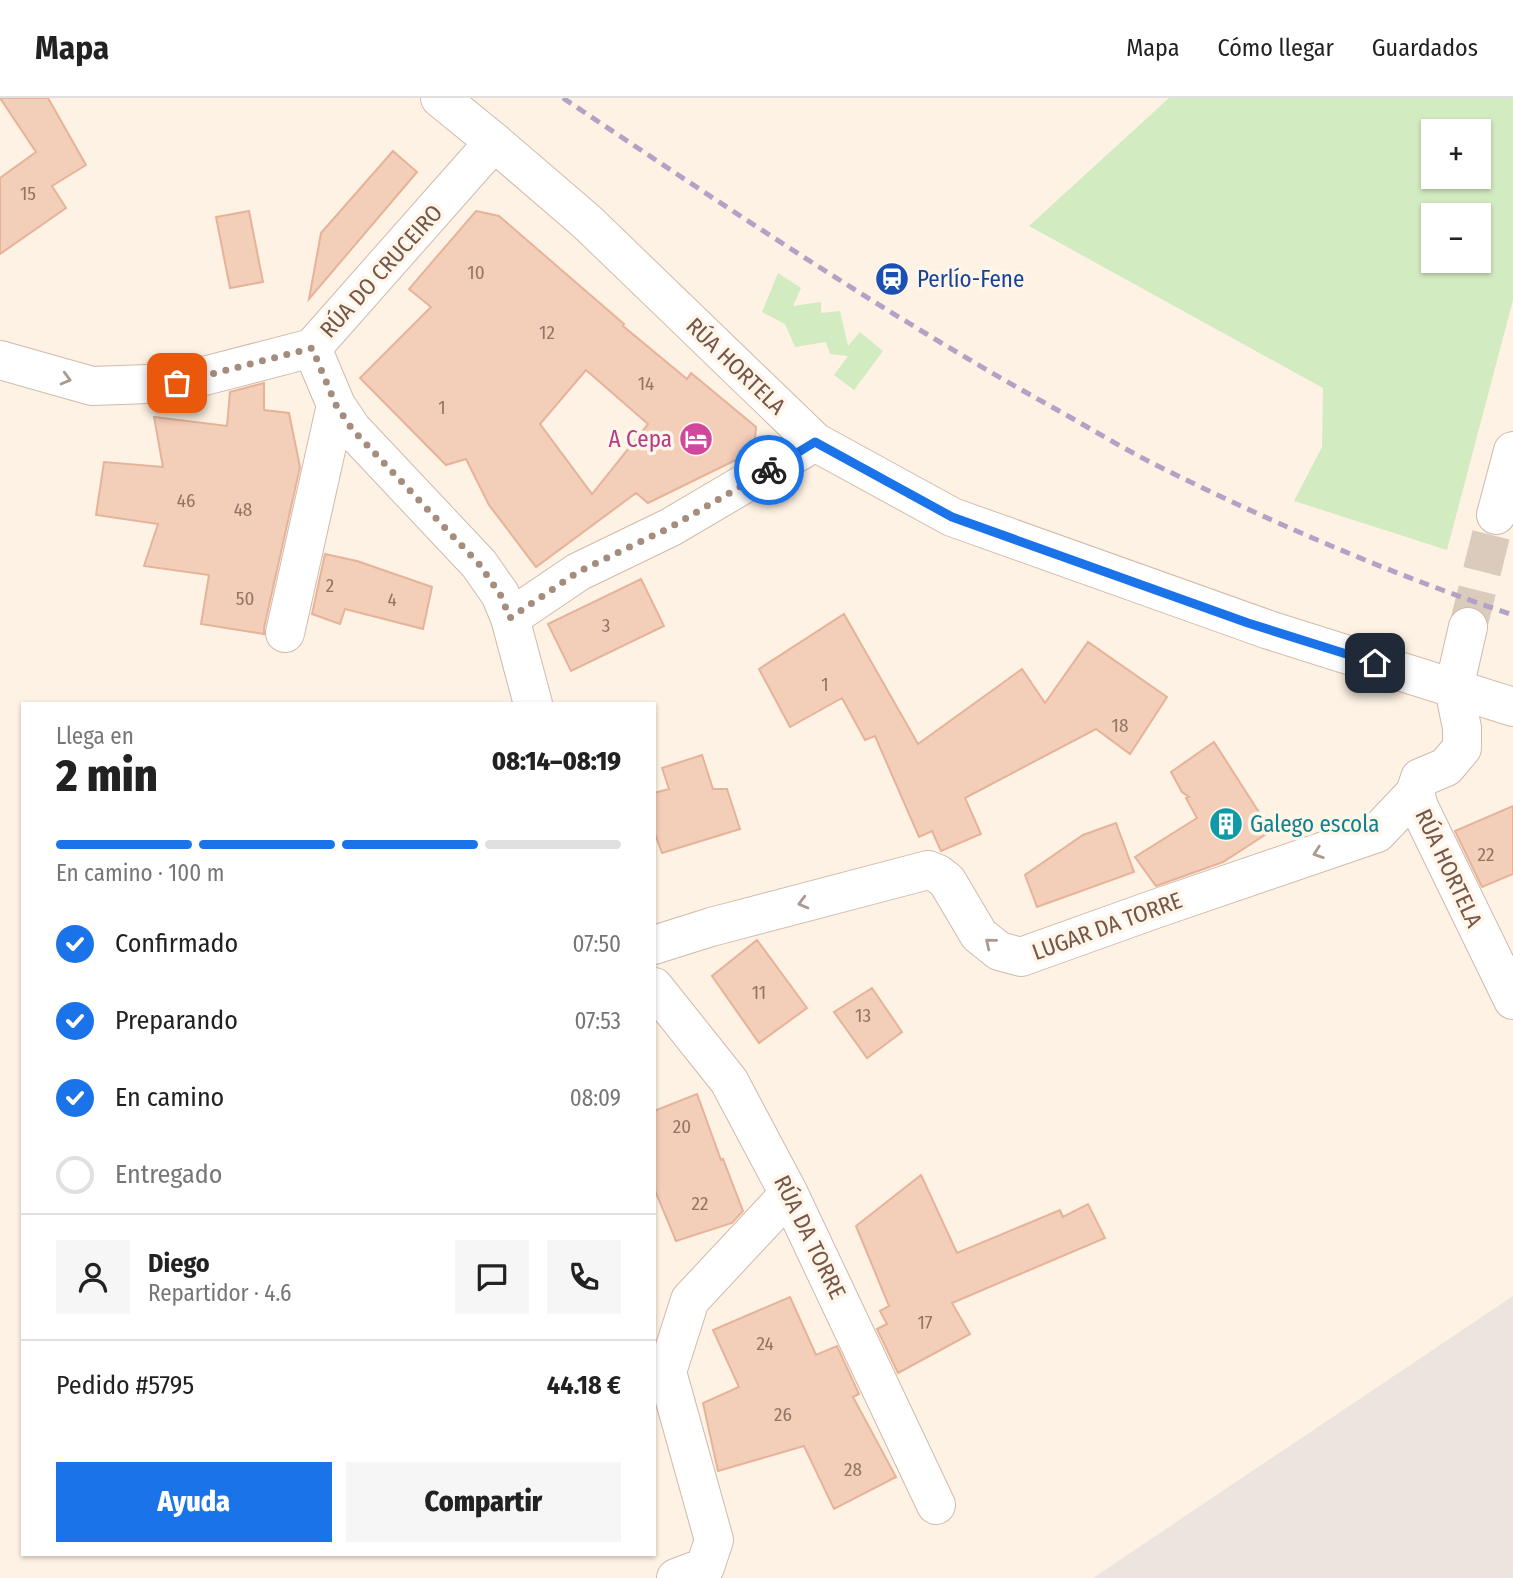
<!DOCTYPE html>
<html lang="es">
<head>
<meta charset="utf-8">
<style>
	:root { --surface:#fff; --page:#f6f6f6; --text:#222; --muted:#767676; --line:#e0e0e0; --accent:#1a73e8 }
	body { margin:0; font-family:"Fira Sans Condensed",sans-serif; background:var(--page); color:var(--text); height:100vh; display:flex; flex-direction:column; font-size:26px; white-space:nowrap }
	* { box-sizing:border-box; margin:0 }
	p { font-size:23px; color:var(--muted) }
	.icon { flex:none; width:38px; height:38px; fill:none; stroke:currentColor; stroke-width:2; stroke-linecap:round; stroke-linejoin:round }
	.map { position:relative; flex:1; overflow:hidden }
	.drawer { position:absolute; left:21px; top:604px; width:635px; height:854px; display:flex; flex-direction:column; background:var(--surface); border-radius:0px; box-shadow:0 2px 5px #0004 }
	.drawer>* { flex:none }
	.fabs { position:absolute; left:1421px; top:21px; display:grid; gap:14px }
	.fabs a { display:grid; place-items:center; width:70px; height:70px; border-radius:0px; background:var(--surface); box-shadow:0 2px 5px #0004; font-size:35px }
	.pin { position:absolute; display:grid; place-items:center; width:60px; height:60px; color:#fff; margin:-30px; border-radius:14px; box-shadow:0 4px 10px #0006 }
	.courier { position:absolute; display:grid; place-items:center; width:70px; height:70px; margin:-35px; border:5px solid #1a73e8; border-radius:50%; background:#fff; color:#222; box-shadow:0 2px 9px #0007 }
	.overview em { font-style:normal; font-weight:800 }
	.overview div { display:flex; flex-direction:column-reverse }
	.overview { display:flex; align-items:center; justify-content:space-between; height:119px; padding:0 35px }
	h1 { font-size:46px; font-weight:800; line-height:52px }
	.bar { display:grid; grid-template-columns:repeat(4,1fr); gap:10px 7px; align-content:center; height:84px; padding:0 35px }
	.bar i { height:9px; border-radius:5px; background:var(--line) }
	.bar .current { background:var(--accent) }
	.bar p { grid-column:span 4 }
	.line { display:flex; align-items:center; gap:18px; padding:0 35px; border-top:2px solid var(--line) }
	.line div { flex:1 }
	.round { display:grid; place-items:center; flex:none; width:74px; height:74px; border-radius:0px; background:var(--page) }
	ol { padding:0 35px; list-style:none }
	li { display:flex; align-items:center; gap:21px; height:77px }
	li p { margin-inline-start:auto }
	li .icon { padding:7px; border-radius:50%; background:var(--accent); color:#fff; stroke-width:4 }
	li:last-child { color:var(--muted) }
	li i { width:38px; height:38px; border:4px solid var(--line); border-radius:50% }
	.cta { display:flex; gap:14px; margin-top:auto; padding:14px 35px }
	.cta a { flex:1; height:80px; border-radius:0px; background:var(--accent); color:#fff; font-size:28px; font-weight:800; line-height:80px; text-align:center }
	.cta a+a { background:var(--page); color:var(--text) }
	header { display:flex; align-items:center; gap:42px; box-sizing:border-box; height:98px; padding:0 35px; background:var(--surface); border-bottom:2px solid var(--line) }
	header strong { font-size:33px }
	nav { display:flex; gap:38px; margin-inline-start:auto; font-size:24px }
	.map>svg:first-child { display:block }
	.industrial { fill:#ece4de }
	.green { fill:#d3ebc1; fill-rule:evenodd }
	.building { fill:#f3ceb9; stroke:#e6b399; stroke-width:2; fill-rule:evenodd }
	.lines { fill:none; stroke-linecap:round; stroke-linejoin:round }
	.street-tunnel { stroke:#dbcbbc; stroke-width:38; stroke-dasharray:38 19; stroke-linecap:butt }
	.street-casing { stroke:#d0baac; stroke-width:40 }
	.secondary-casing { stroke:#d4baa9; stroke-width:40 }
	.street { stroke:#fff; stroke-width:38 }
	.secondary { stroke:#fff; stroke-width:38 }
	.rail { stroke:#b4a1c6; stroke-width:5; stroke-dasharray:10 7; stroke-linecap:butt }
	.oneway { stroke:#ac9a91 }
	.done { stroke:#a58d7e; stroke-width:7; stroke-dasharray:0 12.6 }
	.route { stroke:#1a73e8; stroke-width:9 }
	.labels { text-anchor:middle; stroke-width:7; stroke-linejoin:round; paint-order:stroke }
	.number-label { font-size:19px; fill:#947464 }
	.street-label { font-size:23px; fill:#755648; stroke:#fff6e9 }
	.transit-label { font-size:23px; fill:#164399; stroke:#fff6e9; text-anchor:start }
	.hotel-label { font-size:23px; fill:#b23c85; stroke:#fff6e9; text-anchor:end }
	.culture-label { font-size:23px; fill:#0d838f; stroke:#fff6e9; text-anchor:start }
</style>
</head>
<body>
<header>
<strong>Mapa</strong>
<nav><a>Mapa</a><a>Cómo llegar</a><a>Guardados</a></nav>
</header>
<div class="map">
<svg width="1513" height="1480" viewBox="0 0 1513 1480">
	<rect width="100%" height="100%" fill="#fdf2e3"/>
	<path class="industrial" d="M1513,1198v282h-420z"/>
	<path class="green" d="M1169,0h344v202l-66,250 -153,-49 28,-54 1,-59 -294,-162zM1433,33h46v46h-46zM1433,117h46v46h-46z
		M778,175l23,15 -8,18 28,-4v11l19,-2 8,35 12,-14 23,19 -29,39 -20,-15 14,-19 -18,-2 -4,-12 -31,5 -10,-23 -23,-12z"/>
	<path class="building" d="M0,0h48l38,67 -34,21 14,22 -66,46v-76l36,-26z
		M393,53l24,21 -108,127 12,-66z
		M249,113l14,71 -33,6 -14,-71z
		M476,113l23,5 125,108 -1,2 64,53 4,-6 65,54 -2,24 -106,52 -12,-10 -100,74 -47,-62 -23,-46 -20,6 -86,-87 71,-71 -22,-18zM586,272l62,54 -56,70 -52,-70z
		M264,285v27l25,3 11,54 -36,161v6l-63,-10 8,-49 -65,-9 14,-42 -62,-9 8,-53 59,5 -9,-50 73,9 3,-34z
		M325,456l32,7 75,26 -9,42 -78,-20 -5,15 -28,-10z
		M641,481l23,47 -93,45 -23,-47z
		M844,516l74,130 104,-75 23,34 43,-61 79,55 -37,57 -34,-25 -131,69 16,36 -40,17 -9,-20 -13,6 -44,-101 -10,4 -23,-42 -52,29 -31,-58z
		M1214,644l57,89 -48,31 -67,24 -21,-29 62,-39 -11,-20 3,-1 -7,-5 -11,-20z
		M702,657l11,34h14l13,40 -78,24 -8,-22v-38l15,-4 -7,-21z
		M1513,708v68l-31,13 -27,-56z
		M1116,725l18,49 -97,35 -12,-32 58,-40z
		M757,842l50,68 -48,35 -47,-67z
		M872,890l30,44 -35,26 -33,-46z
		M697,996l24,66 2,-1 20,52 -11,12 -56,18 -22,-53v-77z
		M921,1077l36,78 103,-43 3,7 25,-13 17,34 -153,65 18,31 -72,39 -21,-44 10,-5 -7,-13 9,-5 -33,-80z
		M790,1199l26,58 21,-9 22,48 -6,3 43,80 -62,32 -30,-63 -86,25 -15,-68 36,-16 -26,-57z"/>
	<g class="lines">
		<path class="street-tunnel" d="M1468,529l28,-112"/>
		<g class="street-casing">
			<path id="street" d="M312,250l24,57 16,24 127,135 21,30 10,24 23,86
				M0,262l92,26 85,-3 135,-35 182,-206
				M1496,417l17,-64
				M510,520l68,-46 93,-45 144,-85
				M1468,529l-14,61 8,40v20l-16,19 -26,11 -5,15 4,14 94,193
				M285,535l51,-228
				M654,847l57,-18 217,-57 10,4 9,7 32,54 20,16 22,6 134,-48 222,-76 38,-40
				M654,889l75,94 60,113 147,311
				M676,1480l29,-11 9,-27 -47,-168 23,-72 99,-106"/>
		</g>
		<g class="secondary-casing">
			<path id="secondary" d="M440,0l54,44 93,80 228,220 137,75 317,113 244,77"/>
		</g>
		<use href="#street" class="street"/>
		<use href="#secondary" class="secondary"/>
		<path class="rail" d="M563,0c163,109 326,219 498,314 32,18 63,37 95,53 116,58 235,109 357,150"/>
	</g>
	<defs><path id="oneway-chevron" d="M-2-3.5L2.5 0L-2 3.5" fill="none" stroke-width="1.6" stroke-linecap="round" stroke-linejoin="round" transform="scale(1.75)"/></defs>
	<g class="oneway">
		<use href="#oneway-chevron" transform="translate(66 281) rotate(15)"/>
		<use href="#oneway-chevron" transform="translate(1318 755) rotate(161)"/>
		<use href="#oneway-chevron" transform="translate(803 805) rotate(165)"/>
		<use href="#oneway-chevron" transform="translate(990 845) rotate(-141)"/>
	</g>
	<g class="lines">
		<path class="done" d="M177,285l135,-35 24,57 16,24 127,135 21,30 10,24 68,-46 93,-45 98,-57"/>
		<path class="route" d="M769,372l46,-28 137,75 296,106 127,40"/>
	</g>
	<defs>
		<g id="station-disc" transform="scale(1.75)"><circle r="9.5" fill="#1a4fb4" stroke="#fff6e9"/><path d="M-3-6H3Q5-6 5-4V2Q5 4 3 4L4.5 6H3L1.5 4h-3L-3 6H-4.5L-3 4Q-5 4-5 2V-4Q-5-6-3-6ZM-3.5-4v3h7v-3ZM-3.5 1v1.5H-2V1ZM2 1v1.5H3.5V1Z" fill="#fff"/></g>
		<g id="hotel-disc" transform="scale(1.75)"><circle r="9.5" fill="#d1479c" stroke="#fff6e9"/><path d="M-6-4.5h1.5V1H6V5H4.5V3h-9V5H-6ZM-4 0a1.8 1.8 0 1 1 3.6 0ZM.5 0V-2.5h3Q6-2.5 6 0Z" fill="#fff"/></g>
		<g id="building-disc" transform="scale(1.75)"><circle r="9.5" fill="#0f9aa8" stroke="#fff6e9"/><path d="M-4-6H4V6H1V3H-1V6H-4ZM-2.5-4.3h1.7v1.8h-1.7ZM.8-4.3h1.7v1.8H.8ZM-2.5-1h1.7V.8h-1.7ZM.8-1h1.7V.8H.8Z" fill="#fff"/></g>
	</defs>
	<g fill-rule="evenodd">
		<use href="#station-disc" x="892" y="181"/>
		<use href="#hotel-disc" x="696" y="341"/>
		<use href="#building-disc" x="1226" y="726"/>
	</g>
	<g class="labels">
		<g class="number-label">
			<text x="28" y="102">15</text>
			<text x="476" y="181">10</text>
			<text x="547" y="241">12</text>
			<text x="646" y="292">14</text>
			<text x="442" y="316">1</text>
			<text x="186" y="409">46</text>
			<text x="243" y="418">48</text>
			<text x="330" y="494">2</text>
			<text x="245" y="507">50</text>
			<text x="392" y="508">4</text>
			<text x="606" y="534">3</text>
			<text x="825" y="593">1</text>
			<text x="1120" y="634">18</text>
			<text x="1486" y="763">22</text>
			<text x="759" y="901">11</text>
			<text x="863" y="924">13</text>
			<text x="682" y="1035">20</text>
			<text x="700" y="1112">22</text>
			<text x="925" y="1231">17</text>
			<text x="765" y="1252">24</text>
			<text x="783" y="1323">26</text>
			<text x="853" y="1378">28</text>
		</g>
		<g class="street-label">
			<text transform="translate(381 173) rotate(-48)" y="8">RÚA DO CRUCEIRO</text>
			<text transform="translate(736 268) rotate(44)" y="8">RÚA HORTELA</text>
			<text transform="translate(1449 770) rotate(65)" y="8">RÚA HORTELA</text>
			<text transform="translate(1107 828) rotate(-20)" y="8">LUGAR DA TORRE</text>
			<text transform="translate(810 1139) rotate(64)" y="8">RÚA DA TORRE</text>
		</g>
		<g class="transit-label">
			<text x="917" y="189">Perlío-Fene</text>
		</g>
		<g class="hotel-label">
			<text x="672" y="349">A Cepa</text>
		</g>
		<g class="culture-label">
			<text x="1250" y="734">Galego escola</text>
		</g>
	</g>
</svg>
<div class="fabs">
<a>+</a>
<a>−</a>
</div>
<div class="pin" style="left:177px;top:285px;background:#ea580c"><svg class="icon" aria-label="bag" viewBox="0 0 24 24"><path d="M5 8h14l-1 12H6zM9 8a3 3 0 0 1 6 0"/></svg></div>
<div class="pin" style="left:1375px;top:565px;background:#1f2937"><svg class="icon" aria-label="home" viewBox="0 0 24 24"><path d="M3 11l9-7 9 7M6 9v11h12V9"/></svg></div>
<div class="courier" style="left:769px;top:372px"><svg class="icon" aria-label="bike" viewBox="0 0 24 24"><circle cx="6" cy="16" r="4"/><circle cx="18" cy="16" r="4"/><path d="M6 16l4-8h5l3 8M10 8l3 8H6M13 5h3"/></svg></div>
<section class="drawer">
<div class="overview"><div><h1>2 min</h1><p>Llega en</p></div><em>08:14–08:19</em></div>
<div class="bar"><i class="current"></i><i class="current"></i><i class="current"></i><i></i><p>En camino · 100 m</p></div>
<ol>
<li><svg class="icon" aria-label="check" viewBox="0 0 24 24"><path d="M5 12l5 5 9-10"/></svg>Confirmado<p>07:50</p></li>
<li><svg class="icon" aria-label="check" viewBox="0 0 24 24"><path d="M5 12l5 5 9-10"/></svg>Preparando<p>07:53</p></li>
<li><svg class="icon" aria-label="check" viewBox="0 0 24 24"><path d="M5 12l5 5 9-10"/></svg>En camino<p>08:09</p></li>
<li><i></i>Entregado</li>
</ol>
<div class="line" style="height:126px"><a class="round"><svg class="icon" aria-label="person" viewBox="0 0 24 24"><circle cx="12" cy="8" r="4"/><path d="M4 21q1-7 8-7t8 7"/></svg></a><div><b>Diego</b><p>Repartidor · 4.6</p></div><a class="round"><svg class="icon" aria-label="chat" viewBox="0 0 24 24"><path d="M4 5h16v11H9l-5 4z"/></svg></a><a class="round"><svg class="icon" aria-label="phone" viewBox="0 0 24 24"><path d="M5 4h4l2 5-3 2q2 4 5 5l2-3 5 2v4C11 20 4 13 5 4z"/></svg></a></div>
<div class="line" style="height:91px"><div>Pedido #5795</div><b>44.18 €</b></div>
<div class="cta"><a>Ayuda</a><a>Compartir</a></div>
</section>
</div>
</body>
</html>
